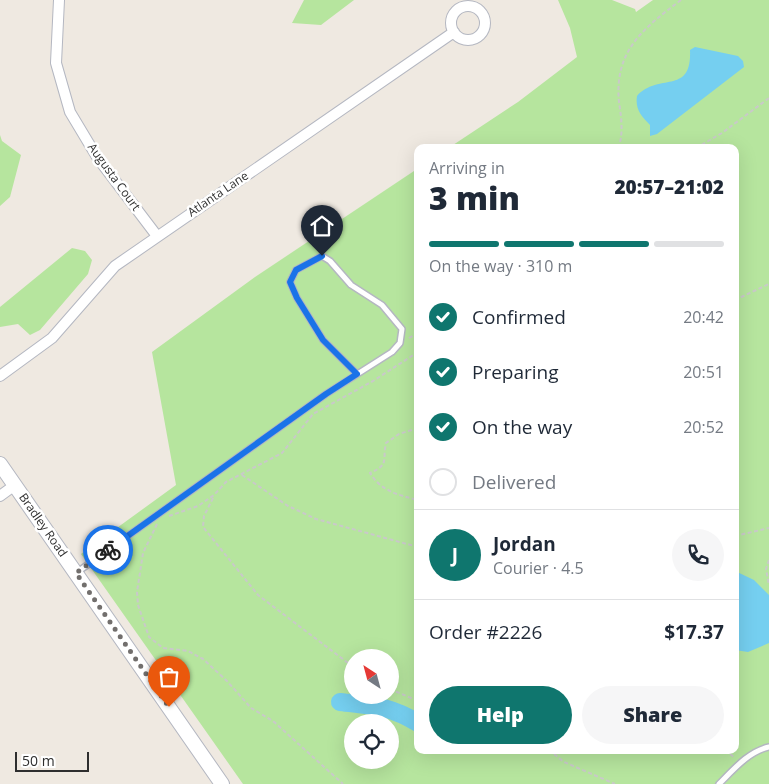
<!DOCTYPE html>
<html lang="en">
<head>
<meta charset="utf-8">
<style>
	:root { --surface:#fff; --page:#f6f6f7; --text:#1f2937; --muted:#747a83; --line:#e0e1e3; --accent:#0f766e }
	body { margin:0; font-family:"Open Sans",sans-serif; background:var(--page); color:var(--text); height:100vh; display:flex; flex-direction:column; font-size:19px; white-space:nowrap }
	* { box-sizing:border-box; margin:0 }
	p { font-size:16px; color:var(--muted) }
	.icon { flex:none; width:28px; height:28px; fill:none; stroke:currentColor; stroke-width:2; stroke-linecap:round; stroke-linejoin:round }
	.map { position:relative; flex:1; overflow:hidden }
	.drawer { position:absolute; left:414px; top:144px; width:325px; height:610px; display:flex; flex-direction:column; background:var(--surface); border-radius:10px; box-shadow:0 5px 20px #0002 }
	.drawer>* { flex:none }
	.needle { width:32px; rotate:324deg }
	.fabs { position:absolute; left:344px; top:649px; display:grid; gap:10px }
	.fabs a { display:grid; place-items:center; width:55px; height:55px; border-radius:50%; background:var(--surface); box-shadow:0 5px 20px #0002; font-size:25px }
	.scale { position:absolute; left:15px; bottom:12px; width:74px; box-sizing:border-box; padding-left:5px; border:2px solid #2e2e2e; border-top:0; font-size:14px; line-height:18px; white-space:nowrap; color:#2e2e2e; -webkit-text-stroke:4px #fff; paint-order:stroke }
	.pin { position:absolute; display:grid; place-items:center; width:42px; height:42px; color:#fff; margin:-51px -21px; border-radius:50% 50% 50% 0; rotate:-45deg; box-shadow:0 0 5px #0007 }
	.pin .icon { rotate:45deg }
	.courier { position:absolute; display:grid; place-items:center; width:50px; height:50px; margin:-25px; border:4px solid #1a73e8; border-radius:50%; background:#fff; color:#222; box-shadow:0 1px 6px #0007 }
	.head em { font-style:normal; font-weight:800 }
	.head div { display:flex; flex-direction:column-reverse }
	.head { display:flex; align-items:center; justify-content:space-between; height:85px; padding:0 15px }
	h1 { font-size:32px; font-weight:800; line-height:38px }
	.bar { display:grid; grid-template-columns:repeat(4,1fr); gap:8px 5px; align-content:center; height:60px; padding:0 15px }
	.bar i { height:6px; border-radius:4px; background:var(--line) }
	.bar .on { background:var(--accent) }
	.bar p { grid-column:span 4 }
	.line { display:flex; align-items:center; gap:12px; padding:0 15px; border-top:1px solid var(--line) }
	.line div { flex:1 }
	.round { display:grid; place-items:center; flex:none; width:52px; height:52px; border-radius:26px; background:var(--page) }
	ol { padding:0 15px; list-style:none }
	li { display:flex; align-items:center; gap:15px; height:55px }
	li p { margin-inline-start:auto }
	li .icon { padding:5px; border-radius:50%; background:var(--accent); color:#fff; stroke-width:4 }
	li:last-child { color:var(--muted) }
	li i { width:28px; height:28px; border:2px solid var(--line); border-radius:50% }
	.cta { display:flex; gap:10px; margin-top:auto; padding:10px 15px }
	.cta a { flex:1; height:58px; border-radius:30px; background:var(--accent); color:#fff; font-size:20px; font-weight:800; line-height:58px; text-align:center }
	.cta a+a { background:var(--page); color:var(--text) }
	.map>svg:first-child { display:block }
	.green { fill:#b6e59e; fill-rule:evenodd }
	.water { fill:#75cff0 }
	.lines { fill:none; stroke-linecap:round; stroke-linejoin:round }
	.river { stroke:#75cff0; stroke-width:18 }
	.lane-casing { stroke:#b4b7c1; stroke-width:8 }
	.street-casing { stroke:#b4b7c1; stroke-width:12 }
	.secondary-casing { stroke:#b4b7c1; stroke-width:16 }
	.path { stroke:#c9c9c9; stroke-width:2; stroke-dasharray:4 2.5; stroke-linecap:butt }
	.lane { stroke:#fff; stroke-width:5 }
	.street { stroke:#fff; stroke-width:10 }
	.secondary { stroke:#fff; stroke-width:14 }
	.done { stroke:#726f6d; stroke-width:5; stroke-dasharray:0 9 }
	.route { stroke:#1a73e8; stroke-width:6 }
	.labels { text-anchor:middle; stroke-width:5; stroke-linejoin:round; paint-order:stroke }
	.street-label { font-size:12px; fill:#2e2e2e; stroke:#fff }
</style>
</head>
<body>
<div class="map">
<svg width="769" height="784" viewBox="0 0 769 784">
	<rect width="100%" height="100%" fill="#efe9e1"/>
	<path class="green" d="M304,0h50l-33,25 -29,-2z
		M558,0h54l23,9 1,3 17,-12h116v784h-526l-162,-230 95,-69 -24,-133 103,-75 162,-108 1,581h317v-602l-285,-1 68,-45 59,-45 -7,-29zM352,658h38v37h-38zM352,722h38v38h-38z
		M0,135l2,6 19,14 -11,42 -10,9z
		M72,248l13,3 7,9 -4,14 -48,56 -10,5 -12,-11 -18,3v-20z"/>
	<path class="water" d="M695,47l43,9 5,5 1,6 -87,67 -7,2v-11c-9,-9 -15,-16 -13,-29 22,-24 55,0 53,-46z
		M735,571l19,9 15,15v48l-21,9 -13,-2z"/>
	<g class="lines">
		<path class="river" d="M340,702c33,4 48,3 78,21"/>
		<g class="lane-casing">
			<path id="lane" d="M76,573l250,-179 66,-42 8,-9 2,-14 -20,-24 -31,-20 -21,-24 -8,-5 -26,14 -6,12 7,16 26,42 34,34
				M719,784c14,-14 30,-33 50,-37"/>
		</g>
		<g class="street-casing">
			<path id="street" d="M59,0l-3,63 14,49 27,45 60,79
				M451 23a17 17 0 1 1 34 0a17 17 0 1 1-34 0Z
				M0,376l52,-38 63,-72 339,-234
				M0,496l15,-11"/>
		</g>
		<g class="secondary-casing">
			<path id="secondary" d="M0,464l222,320"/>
		</g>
		<path class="path" d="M618,148c6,-13 3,-33 1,-46 -5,-52 25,-74 62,-102
			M696,148l26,-15 47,-35
			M735,300l34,-16
			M409,338l9,-5
			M418,428l-19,6 -13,9c-4,18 4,21 -16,30 11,18 28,22 48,27
			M242,475l46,31 28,13 102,28
			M213,498l-9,18 -1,11 55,68 94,71
			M169,516l29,-10 16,-11 12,-13 56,-29 31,-39 60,-33 45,-29
			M157,524l-14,29 -6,39 1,13 11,32 14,11 25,3 15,8 24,22 24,27 22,13 70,63
			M735,536l34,-8
			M769,560l-3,9 3,16
			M390,689l28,12
			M549,750l15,12 51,22
			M725,750l10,8"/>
		<use href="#lane" class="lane"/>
		<use href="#street" class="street"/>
		<use href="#secondary" class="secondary"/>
	</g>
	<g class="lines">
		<path class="done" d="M108,550l-32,23 93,134"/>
		<path class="route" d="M108,550l218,-156 31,-20 -34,-34 -26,-42 -7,-16 6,-12 26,-14"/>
	</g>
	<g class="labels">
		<g class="street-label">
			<text transform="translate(114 177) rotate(54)" y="4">Augusta Court</text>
			<text transform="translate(218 194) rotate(-34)" y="4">Atlanta Lane</text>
			<text transform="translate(43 525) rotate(55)" y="4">Bradley Road</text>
		</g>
	</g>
</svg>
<div class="fabs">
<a><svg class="needle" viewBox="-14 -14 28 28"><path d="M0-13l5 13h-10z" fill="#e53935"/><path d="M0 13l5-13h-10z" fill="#747a83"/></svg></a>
<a><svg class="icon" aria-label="locate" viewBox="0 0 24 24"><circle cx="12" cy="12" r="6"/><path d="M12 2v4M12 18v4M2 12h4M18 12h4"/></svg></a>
</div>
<div class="scale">50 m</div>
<div class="pin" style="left:169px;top:707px;background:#ea580c"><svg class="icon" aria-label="bag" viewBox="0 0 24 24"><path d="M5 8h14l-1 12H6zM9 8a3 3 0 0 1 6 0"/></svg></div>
<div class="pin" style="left:322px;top:256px;background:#1f2937"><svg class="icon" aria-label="home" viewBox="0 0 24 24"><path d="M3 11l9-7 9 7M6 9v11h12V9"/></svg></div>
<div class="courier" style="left:108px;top:550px"><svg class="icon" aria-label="bike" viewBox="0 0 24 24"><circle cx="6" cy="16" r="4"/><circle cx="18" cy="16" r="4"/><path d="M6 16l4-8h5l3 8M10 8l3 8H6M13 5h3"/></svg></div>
<section class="drawer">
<div class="head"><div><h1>3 min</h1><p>Arriving in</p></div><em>20:57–21:02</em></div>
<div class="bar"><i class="on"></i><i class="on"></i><i class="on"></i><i></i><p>On the way · 310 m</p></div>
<ol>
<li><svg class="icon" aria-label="check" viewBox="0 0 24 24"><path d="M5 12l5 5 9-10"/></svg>Confirmed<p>20:42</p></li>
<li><svg class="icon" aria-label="check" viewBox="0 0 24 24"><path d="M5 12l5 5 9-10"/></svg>Preparing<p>20:51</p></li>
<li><svg class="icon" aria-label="check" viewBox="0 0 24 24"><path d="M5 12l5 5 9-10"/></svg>On the way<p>20:52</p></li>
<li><i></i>Delivered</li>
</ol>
<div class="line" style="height:90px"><b class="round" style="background:var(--accent);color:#fff">J</b><div><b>Jordan</b><p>Courier · 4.5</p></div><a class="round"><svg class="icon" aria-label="phone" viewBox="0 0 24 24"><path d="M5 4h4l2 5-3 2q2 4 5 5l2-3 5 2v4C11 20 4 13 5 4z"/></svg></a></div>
<div class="line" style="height:65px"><div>Order #2226</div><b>$17.37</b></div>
<div class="cta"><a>Help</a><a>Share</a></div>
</section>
</div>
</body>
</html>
